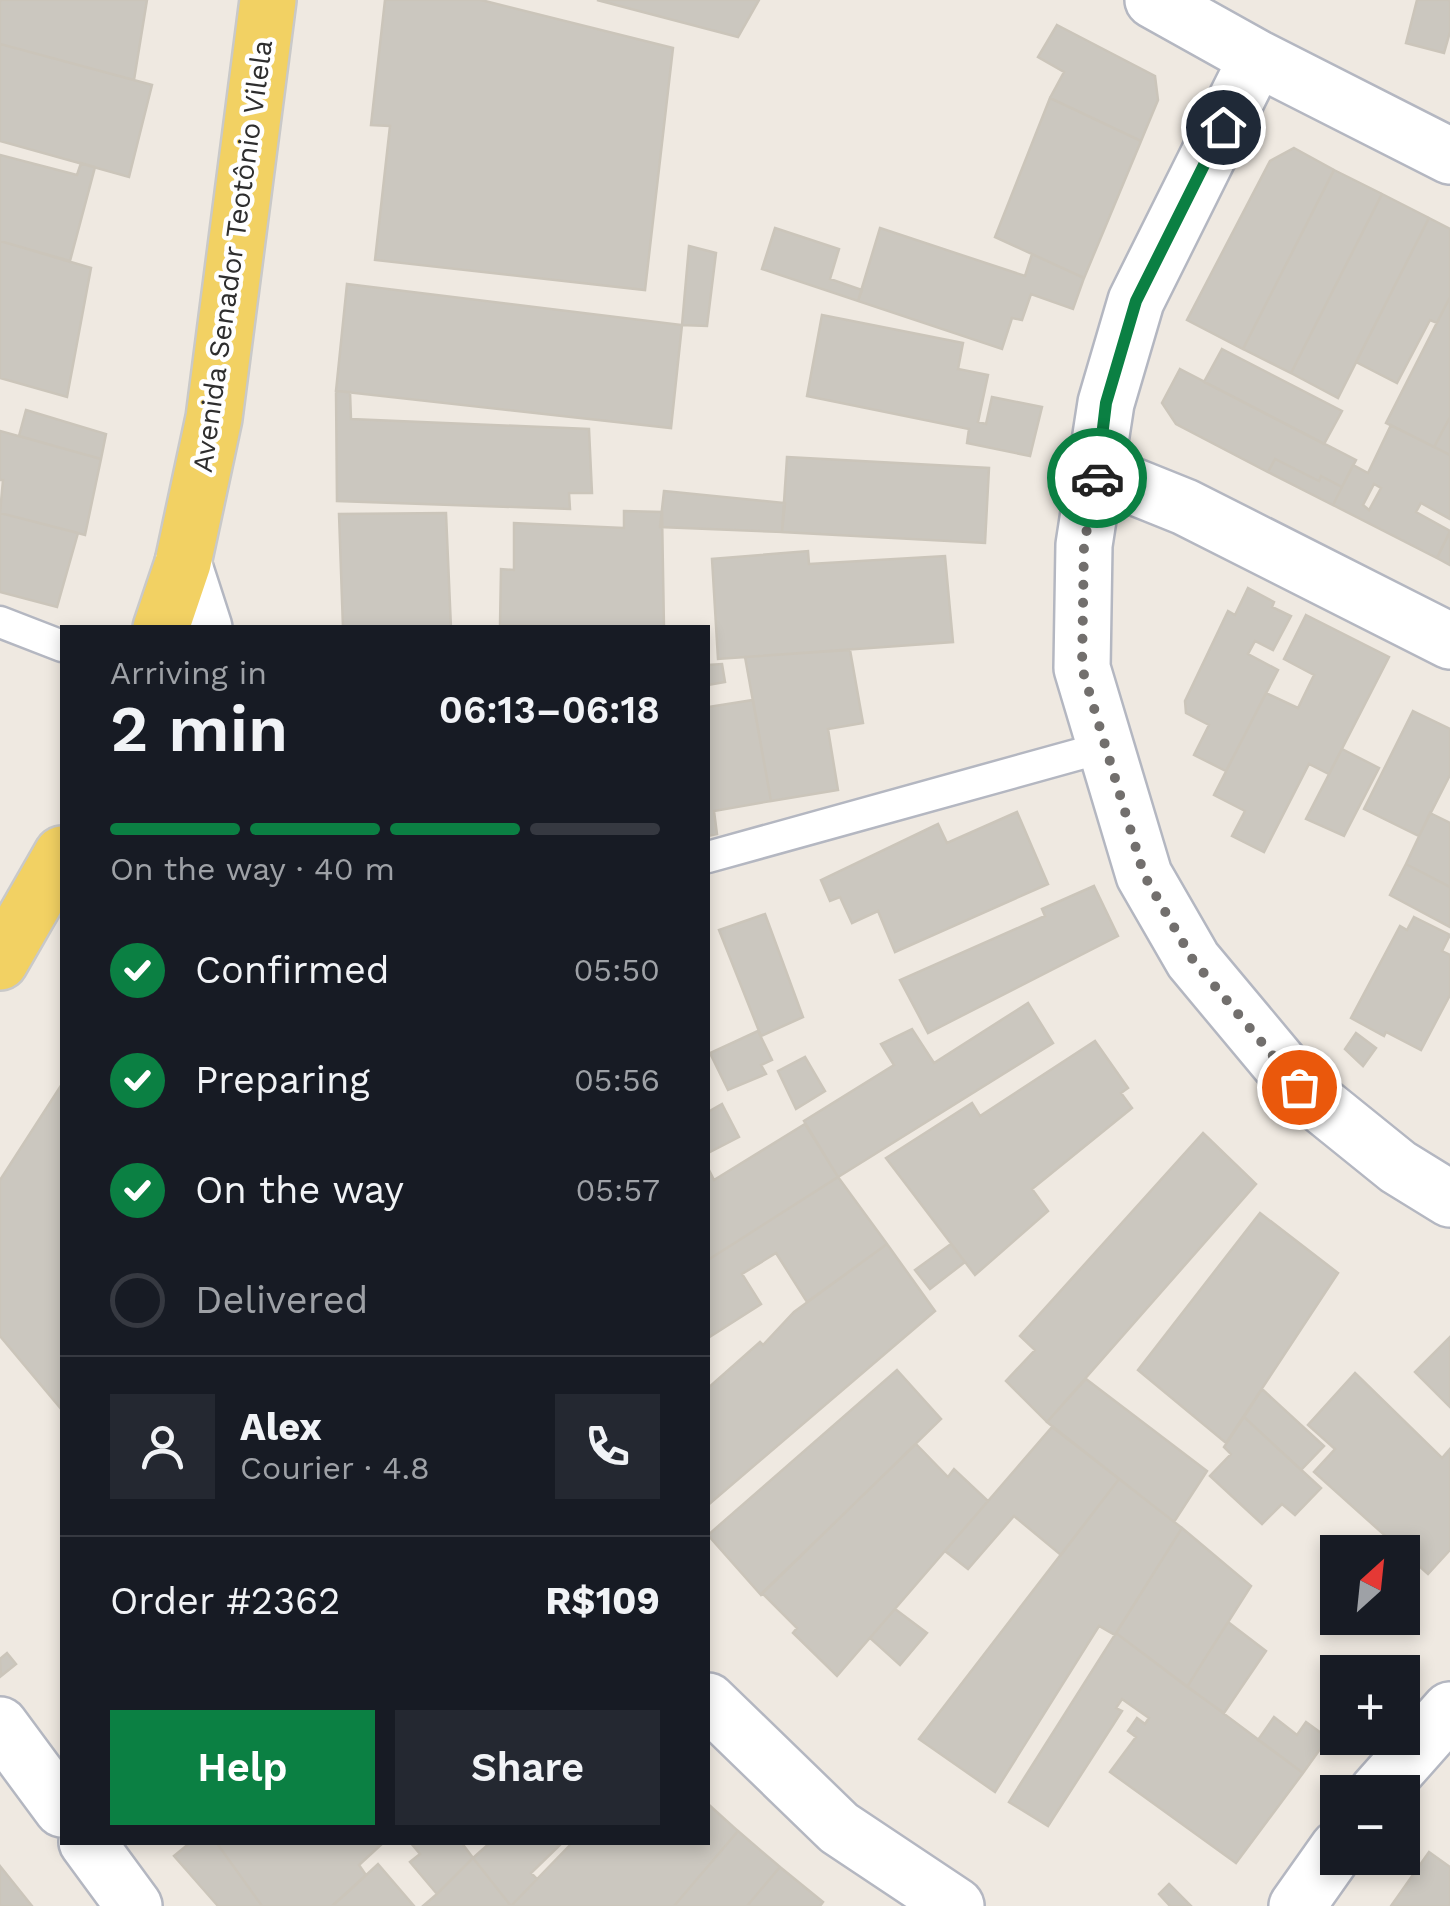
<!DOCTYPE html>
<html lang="en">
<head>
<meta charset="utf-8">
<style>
	:root { --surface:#171b24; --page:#242831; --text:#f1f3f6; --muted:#9ea1a6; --line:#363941; --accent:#0b8043 }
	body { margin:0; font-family:"Work Sans",sans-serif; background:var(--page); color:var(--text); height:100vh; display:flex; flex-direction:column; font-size:38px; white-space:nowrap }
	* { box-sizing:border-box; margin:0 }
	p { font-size:32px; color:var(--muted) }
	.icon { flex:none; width:55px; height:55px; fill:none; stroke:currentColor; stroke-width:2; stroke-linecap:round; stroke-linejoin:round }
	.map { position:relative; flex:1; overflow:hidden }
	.side { position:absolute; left:60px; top:625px; width:650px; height:1220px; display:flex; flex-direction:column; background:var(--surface); border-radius:0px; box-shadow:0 5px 15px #0003 }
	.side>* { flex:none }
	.needle { width:65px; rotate:27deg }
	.fabs { position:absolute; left:1320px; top:1535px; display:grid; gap:20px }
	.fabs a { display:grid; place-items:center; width:100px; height:100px; border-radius:0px; background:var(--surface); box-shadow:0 5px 15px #0003; font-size:50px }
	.pin { position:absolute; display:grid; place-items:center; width:85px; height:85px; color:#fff; margin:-42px; border:5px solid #fff; border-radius:50%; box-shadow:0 2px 10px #0007 }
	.courier { position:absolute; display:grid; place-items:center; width:100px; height:100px; margin:-50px; border:8px solid #0b8043; border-radius:50%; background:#fff; color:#222; box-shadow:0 2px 12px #0007 }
	.head em { font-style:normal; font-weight:600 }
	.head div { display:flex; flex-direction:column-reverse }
	.head { display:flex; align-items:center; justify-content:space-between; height:170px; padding:0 50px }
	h1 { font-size:65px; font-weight:600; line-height:75px }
	.bar { display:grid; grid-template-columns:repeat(4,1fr); gap:15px 10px; align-content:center; height:120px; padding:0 50px }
	.bar i { height:12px; border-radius:8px; background:var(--line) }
	.bar .active { background:var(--accent) }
	.bar p { grid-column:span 4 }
	.line { display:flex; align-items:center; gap:25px; padding:0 50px; border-top:2px solid var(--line) }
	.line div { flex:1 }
	.round { display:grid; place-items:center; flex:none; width:105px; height:105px; border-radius:0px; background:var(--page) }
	ol { padding:0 50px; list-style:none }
	li { display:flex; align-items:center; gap:30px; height:110px }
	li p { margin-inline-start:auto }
	li .icon { padding:10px; border-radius:50%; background:var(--accent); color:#fff; stroke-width:4 }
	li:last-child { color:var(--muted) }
	li i { width:55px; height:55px; border:5px solid var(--line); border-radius:50% }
	.action { display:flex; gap:20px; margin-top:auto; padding:20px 50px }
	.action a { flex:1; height:115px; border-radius:0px; background:var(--accent); color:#fff; font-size:40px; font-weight:600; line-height:115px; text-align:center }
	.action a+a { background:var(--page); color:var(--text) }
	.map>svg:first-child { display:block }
	.building { fill:#cbc7bf; stroke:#cbc5ba; stroke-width:2.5; fill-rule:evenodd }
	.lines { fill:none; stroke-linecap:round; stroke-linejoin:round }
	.lane-casing { stroke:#b4b7c1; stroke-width:35 }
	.street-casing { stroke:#b4b7c1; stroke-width:60 }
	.secondary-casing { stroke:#b4b7c1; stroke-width:60 }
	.primary-casing { stroke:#c9c9c9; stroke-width:60 }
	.lane { stroke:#fff; stroke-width:30 }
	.street { stroke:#fff; stroke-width:55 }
	.secondary { stroke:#fff; stroke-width:55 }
	.primary { stroke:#f2d163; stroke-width:55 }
	.done { stroke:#726f6d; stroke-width:10; stroke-dasharray:0 18 }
	.route { stroke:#0b8043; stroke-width:12 }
	.labels { text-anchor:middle; stroke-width:9; stroke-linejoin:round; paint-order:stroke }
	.street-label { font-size:28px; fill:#2e2e2e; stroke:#fff }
</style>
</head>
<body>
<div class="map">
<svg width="1450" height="1906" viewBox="0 0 1450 1906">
	<rect width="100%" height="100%" fill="#efe9e1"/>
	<path class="building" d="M0,0h147l-13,80 -134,-36z
		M385,0h96l192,48 -28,242 -270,-30 15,-134 -19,-1z
		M597,0h162l-21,37z
		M1417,0h33v32l-6,21 -38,-10z
		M1057,25l98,51 3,24 -17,41 -91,-43 14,-26 -26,-15z
		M0,44l152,41 -23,92 -129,-36z
		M1050,98l91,43 -57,137 -89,-41z
		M1294,148l40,22 -91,179 -56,-29 83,-159z
		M0,155l77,20 4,-12 14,4 -25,94 -70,-20z
		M1334,170l48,24 -91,179 -48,-24z
		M1382,194l47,24 -91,180 -47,-25z
		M1429,218l21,11v68l-13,26 -7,-3 -33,63 -41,-21z
		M775,228l64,21 -9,30 32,11 -4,11 -96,-32z
		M880,228l145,48 7,-22 52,24 -11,31 -42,-15 -9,26 -10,-2 -10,31 -144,-48z
		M0,241l91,27 -24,129 -67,-19z
		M689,246l27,7 -9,73 -25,-1z
		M347,284l335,41 -11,103 -335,-37z
		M1450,297v120l-16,30 -48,-24z
		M822,315l141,28 -5,26 30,6 -10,47 8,2 6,-27 50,10 -12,49 -63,-13 2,-14 -162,-33z
		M1222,349l120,62 -18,33 -120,-62z
		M1180,369l176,91 -14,27 -21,-11 -2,5 -44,-22 -7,13 -92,-48 -14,-21z
		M336,391l14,1 1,27 238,10 3,64h-23l1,16 -233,-8z
		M26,410l80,24 -5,25 -82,-23z
		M1450,417v38l-16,-8z
		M1391,425l59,30v64l-29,-16 -5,9 34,19 -13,27 -104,-53 20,-40 15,8zM1374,484l7,4 -12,22 -6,-5z
		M0,431l101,28 -16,76 -85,-22 3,-33h-3z
		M787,457l202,11 -4,75 -203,-11z
		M1275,459l44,22 2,-5 21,11 -9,18 -65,-33z
		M664,491l121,12 -3,29 -122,-5z
		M624,511l38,1 2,116 -164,-3 1,-56 13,1v-47l110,5z
		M0,513l78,20 -21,74 -57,-15z
		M446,513l5,115h-108l-4,-114z
		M1450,532v33l-13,-7z
		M808,551l1,13 136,-8 8,86 -235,17 -6,-100z
		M1248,588l26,14 -2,5 19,9 -18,34 -18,-9 -7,13 30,16 -52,101 -32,-16 15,-30 -23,-12 -1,-12 43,-90 7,4z
		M1306,615l83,42 -60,117 -20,-10 -45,88 -32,-16 13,-25 -31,-16 52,-102 32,15 16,-33 -30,-16z
		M850,650l13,73 -35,6 10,61 -67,11 -26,-144z
		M722,664l3,18 -17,3v-20z
		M753,700l18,101 -57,10 3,23 -9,2v-129z
		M1413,711l37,18v46l-31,61 -55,-27z
		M1342,749l37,19 -35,68 -38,-17z
		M1017,812l31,72 -153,68 -17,-41 -26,12 -12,-26 -10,4 -9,-21 117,-56 9,19z
		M1430,813l20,10v64l-44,-23z
		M1406,864l44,23v40l-60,-32z
		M1094,886l24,50 -190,97 -28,-53 145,-64 -3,-7z
		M765,914l38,103 -42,19 -42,-106z
		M1414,917l36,18 -8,16 8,4v40l-29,55 -35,-18 -2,4 -33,-18 49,-92 7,4z
		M1028,1003l25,40 -215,134 -34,-56 90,-56 -13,-21 31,-15 22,34z
		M758,1031l14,29 -11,5 5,9 -38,16 -18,-37z
		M1356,1033l20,15 -13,18 -18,-17z
		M1095,1041l33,47 -7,5 11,15 -100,81 16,22 -73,64 -89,-117 86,-55 8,13z
		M805,1057l20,34 -29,18 -18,-38z
		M62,1084v326l-62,-74v-156z
		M722,1104l17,33 -31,16v-41z
		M805,1124l33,53 -130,83v-92l6,12z
		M1203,1133l53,51 -209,238 -41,-41 29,-31 -15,-14z
		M838,1177l49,67 -80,58 -31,-49 -34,21 19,30 -53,34v-78z
		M1260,1213l78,60 -112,170 -88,-73z
		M887,1244l48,67 -227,194v-117l52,-46 3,3 31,-33z
		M951,1244l14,18 -35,27 -15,-19z
		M1450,1337v70l-35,-35z
		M897,1370l44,49 -180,176 -53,-60z
		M1355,1373l87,85 8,-9v101l-22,24 -114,-102 21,-23 -27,-24z
		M1086,1379l121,92 -33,51 -127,-100z
		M1262,1389l62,57 -23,24 -57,-53z
		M1244,1417l77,71 -26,27 -13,-11 -20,20 -52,-48 21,-22 -7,-7z
		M1052,1427l67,52 -58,76 -47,-39 -46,53 -23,-18z
		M916,1444l32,33 6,-8 34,32 -151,175 -44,-43 4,-5 -35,-35z
		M1119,1479l63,49 -67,107 -16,-9 -104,166 -76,-53z
		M1182,1528l69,58 -64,101 -71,-54z
		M895,1609l32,24 -27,32 -30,-27z
		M1228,1622l38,29 -42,62 -37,-26z
		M1116,1633l187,140 -67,90 -126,-91 26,-35 -8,-6 9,-13 8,6 4,-6 -27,-19 -6,9 6,3 -74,115 -39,-24z
		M7,1653l9,11 -15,12 -1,-17z
		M1274,1717l23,18 9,-13 22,16 -25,35 -45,-33z
		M708,1804l30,27 -64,75h-163l62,-64h135z
		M738,1831l42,36 -33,39h-73z
		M191,1842h25l46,64h-44l-44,-50z
		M216,1842h168l-25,23 7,10 -34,31h-70z
		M410,1842h51l12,16 -36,36 -27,-32 10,-8z
		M491,1842h72l-32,31 6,6 -26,27 -38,-48z
		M1429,1852l21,15v39h-59z
		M473,1858l38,48h-88l14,-12z
		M378,1864l36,42h-82l16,-14z
		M0,1866l32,40h-32z
		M780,1867l43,35 -3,4h-73z
		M1169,1884l22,22h-21l-11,-12z"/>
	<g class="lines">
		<g class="lane-casing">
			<path id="lane" d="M0,622l62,24
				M708,857l397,-110"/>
		</g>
		<g class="street-casing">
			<path id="street" d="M1153,0l104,58 193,98
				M1257,58l-121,243 -30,102 -22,142 -2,123 62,207 49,85 106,127 99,80 52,32
				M1098,472l87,35 265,134
				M183,563l21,65
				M708,1701l131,127 117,78
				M1377,1792l73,-82
				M1297,1906l41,-58"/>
		</g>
		<g class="secondary-casing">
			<path id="secondary" d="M0,1725l62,84
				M87,1842l47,64"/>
		</g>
		<g class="primary-casing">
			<path id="primary" d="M161,628l22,-65 31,-145 54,-418
				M0,962l62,-108"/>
		</g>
		<use href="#lane" class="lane"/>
		<use href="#street" class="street"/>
		<use href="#secondary" class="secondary"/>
		<use href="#primary" class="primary"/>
	</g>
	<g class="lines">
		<path class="done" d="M1097,478l-13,66 -2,124 62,207 49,85 106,127"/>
		<path class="route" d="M1097,478l9,-75 30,-102 87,-174"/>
	</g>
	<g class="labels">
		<g class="street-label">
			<text transform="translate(232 256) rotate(-82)" y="10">Avenida Senador Teotônio Vilela</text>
		</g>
	</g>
</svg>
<div class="fabs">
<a><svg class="needle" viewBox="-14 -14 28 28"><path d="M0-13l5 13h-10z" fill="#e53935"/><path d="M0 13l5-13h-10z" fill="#9ea1a6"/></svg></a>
<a>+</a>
<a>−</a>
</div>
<div class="pin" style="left:1299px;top:1087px;background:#ea580c"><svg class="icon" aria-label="bag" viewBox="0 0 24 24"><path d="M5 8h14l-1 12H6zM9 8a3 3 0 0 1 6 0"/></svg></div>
<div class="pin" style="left:1223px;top:127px;background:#1f2937"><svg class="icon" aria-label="home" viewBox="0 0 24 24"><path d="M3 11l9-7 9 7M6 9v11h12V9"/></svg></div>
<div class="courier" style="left:1097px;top:478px"><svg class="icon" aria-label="car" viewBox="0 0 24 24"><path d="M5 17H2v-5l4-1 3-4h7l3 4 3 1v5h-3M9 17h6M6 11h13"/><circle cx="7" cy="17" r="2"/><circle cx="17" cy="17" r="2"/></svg></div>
<section class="side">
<div class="head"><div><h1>2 min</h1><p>Arriving in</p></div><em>06:13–06:18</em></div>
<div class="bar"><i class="active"></i><i class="active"></i><i class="active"></i><i></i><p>On the way · 40 m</p></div>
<ol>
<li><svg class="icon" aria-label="check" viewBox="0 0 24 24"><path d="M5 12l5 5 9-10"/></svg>Confirmed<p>05:50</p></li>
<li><svg class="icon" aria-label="check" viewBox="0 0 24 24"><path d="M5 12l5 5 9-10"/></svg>Preparing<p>05:56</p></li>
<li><svg class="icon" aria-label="check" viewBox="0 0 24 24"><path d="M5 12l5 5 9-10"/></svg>On the way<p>05:57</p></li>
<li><i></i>Delivered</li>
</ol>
<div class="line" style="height:180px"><a class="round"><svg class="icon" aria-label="person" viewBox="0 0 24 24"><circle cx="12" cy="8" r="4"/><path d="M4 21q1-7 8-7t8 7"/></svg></a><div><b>Alex</b><p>Courier · 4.8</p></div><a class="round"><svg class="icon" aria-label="phone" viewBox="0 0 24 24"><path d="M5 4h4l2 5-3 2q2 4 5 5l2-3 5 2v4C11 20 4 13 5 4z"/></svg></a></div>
<div class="line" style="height:130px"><div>Order #2362</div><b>R$109</b></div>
<div class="action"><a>Help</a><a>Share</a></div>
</section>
</div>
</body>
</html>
